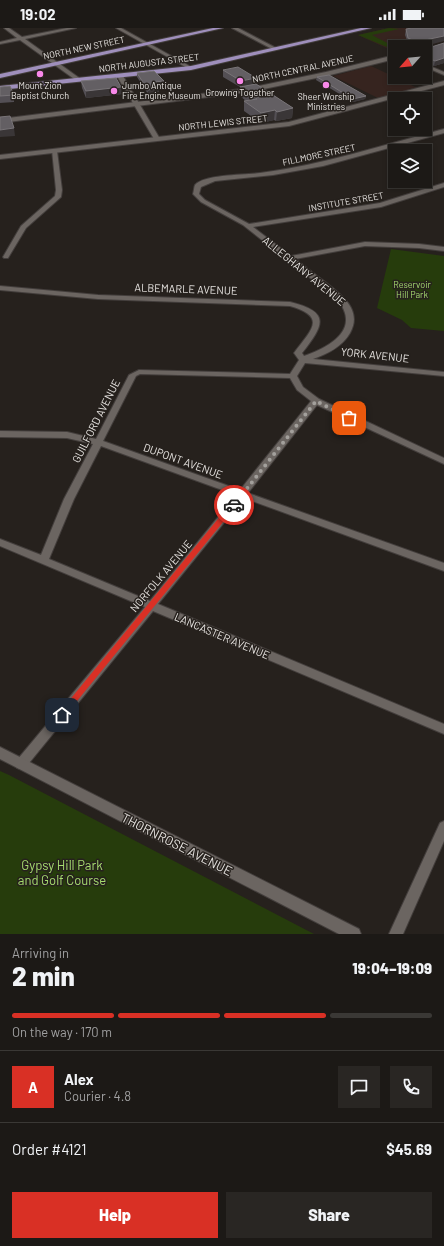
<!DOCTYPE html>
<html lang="en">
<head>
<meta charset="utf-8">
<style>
	:root { --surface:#1c1916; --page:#292623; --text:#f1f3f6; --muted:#a0a0a1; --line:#3a3835; --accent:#d93025 }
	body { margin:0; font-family:Barlow,sans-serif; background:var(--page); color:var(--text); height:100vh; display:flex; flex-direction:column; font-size:15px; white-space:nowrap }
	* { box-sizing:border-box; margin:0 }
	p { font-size:13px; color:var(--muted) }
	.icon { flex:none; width:22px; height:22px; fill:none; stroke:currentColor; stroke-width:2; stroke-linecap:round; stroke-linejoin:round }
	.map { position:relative; height:906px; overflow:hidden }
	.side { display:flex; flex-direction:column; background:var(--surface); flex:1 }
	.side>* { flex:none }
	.needle { width:26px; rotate:243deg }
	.fabs { position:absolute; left:388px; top:12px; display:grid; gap:8px }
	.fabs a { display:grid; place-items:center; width:44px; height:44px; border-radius:0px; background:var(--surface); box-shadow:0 2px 6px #0003,0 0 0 1px var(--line); font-size:20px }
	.pin { position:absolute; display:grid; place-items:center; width:34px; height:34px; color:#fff; margin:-17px; border-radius:8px; box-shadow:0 2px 6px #0006 }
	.courier { position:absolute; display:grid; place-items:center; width:40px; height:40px; margin:-20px; border:3px solid #d93025; border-radius:50%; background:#fff; color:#222; box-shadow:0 1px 5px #0007 }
	.summary em { font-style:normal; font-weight:800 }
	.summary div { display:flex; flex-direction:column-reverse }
	.summary { display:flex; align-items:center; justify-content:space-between; height:68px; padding:0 12px }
	h1 { font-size:26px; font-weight:800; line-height:30px }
	.bar { display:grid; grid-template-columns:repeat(4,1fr); gap:6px 4px; align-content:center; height:48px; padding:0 12px }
	.bar i { height:5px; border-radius:3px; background:var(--line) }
	.bar .active { background:var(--accent) }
	.bar p { grid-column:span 4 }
	.line { display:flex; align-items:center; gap:10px; padding:0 12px; border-top:1px solid var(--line) }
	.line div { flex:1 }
	.round { display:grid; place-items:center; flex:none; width:42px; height:42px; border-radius:0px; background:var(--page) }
	.primary-button { display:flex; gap:8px; margin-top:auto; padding:8px 12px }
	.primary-button a { flex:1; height:46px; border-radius:0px; background:var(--accent); color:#fff; font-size:16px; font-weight:800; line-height:46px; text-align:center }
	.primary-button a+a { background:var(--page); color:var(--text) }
	.status { display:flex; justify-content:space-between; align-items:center; height:28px; padding:0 20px; background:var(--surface); direction:ltr }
	.status svg { height:11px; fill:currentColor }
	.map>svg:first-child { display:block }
	.commercial { fill:#36241f }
	.green { fill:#263c0c }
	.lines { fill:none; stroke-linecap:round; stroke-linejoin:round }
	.minor-casing { stroke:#433e3c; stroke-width:2 }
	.tertiary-casing { stroke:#433e3c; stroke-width:2 }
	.primary-casing { stroke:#433e3c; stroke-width:2 }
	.minor { fill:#6b6561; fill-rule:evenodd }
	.tertiary { fill:#6b6561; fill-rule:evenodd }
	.primary { fill:#9f8fbc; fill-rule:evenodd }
	.wall { fill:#534f54 }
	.shaded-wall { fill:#3a3637 }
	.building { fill:#635f63; stroke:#787477 }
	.route { fill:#d93025 }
	.done { stroke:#a3a09c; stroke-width:4; stroke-dasharray:0 7.2 }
	.poi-dot { fill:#f888e9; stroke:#26211d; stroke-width:1.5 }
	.labels { text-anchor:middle; stroke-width:3; stroke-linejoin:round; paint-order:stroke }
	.far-street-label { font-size:9px; fill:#e7e4e1; stroke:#26211d }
	.far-poi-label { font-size:9px; fill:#e7e4e1; stroke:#26211d }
	.far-park-label { font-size:9px; fill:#a6dc6f; stroke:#26211d }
	.street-label { font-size:11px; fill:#e7e4e1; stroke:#26211d }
	.near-street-label { font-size:13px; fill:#e7e4e1; stroke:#26211d }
	.near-park-label { font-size:13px; fill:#a6dc6f; stroke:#26211d }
</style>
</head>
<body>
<div class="status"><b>19:02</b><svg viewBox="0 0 49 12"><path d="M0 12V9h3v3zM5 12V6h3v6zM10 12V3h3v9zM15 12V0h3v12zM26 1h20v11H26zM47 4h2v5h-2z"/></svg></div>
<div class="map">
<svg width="444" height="906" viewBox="0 0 444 906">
	<rect width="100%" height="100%" fill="#26211d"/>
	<path class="commercial" d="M389,0h55v13l-23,6h-26v5l-37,-17z
		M371,38l26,12 20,10 -39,10 -45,-22z"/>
	<path class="green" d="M389,0l10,1 -27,6 21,11 -6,1 -29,-12z
		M391,221l53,7v75l-33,-3 -9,-8 -25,-12z
		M0,743l9,4 305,159h-314z"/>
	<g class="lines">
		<g class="minor-casing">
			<path id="minor" d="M4,0h5l13,9 45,-9h9l-51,11 57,41 -5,1 -57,-41 -20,4v-2l17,-4z
				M116,0h5l72,40 -4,1z
				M232,0h6l40,21 -4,1z
				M425,36l19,8v3l-19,-8z
				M118,47l5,1 37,63 -1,1 -5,-1 -37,-63z
				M444,101v4l-121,33 -50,9 -58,6 -14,6 -2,7 6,6 44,24 131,-21 64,-20v4l-63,20 -128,20 38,29 74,-14 54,2 25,3v4l-25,-3 -54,-2 -70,13c10,7 19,15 29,22 17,13 39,29 26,52 -8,14 -23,21 -37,26l131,13v4l-139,-13 -8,13 6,11 16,12 125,59v6l-127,-59 -69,88 196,70v8l-200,-73 -86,106 286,120v10l-291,-123 -128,157 -4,1 -4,-1 -2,-4 2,-4 128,-153 -145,-61v-7l41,16 23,-56 29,-55 -26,-6 -67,-1v-6l67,1 29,7 33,-64 10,-5 151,4 9,-14 -5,-7c17,-23 34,-36 -4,-47l-192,-7 -98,-9v-4l98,9 192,7c41,10 34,23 12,51l2,3c26,-9 58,-27 33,-57l-94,-74 -42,-23 -8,-8c1,-3 1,-7 2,-9 9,-11 52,-10 65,-12 63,-8 123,-28 184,-44zM140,346l150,4 7,12 14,11 -71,89 -137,-49 33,-65zM101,418l135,49 -86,106 -101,-42 25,-60z
				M52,122l5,1 5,39 -1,7 -35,31 -18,30h-4l-1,-1 18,-31 34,-30 1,-6z
				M444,793v20l-41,93h-14l51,-111z"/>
		</g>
		<g class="tertiary-casing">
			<path id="tertiary" d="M395,27v4l-69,17 -77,16 -249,31v-4l249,-31 77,-16z
				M444,53v4l-155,41 -289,33v-4l289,-33z
				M0,719l359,182 2,5h-22l-339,-175z"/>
		</g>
		<g class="primary-casing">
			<path id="primary" d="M213,0h10l-223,50v-4z
				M361,0h10l-180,42 -191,20v-4l191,-20z"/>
		</g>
		<use href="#minor" class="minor"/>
		<use href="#tertiary" class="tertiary"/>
		<use href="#primary" class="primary"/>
	</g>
	<path class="wall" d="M406,1l19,17 -1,1h-8l-8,-4 -3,-8z
		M444,15v20l-10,3 -9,-4v-13z
		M223,42l33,14 37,24 -1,10 -16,3 -2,-1 -13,3 -17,-12v-10h2l-6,-5v-9l-17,-10z
		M137,45l27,12 -7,1 2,6 -11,2 -11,-17z
		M317,49l49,19 -1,3 -12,3 -37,-22z
		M81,53l41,13 -36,4 -4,-10z
		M0,59l14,8v7l-14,1z"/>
	<path class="shaded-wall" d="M444,8v5l-19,5 -1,1 1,-7z
		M444,30v5l-10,3 1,-5z
		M256,50v7l-15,3v-7z
		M164,53v4l-10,1v-4z
		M121,59l1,7 -36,4v-7z
		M159,60v4l-11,2v-4z
		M366,68l-1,3 -12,3v-3z
		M293,80l-1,10 -16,3 1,-9z
		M275,82l-1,10 -13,3v-10z
		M14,100l1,8 -15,1v-7z"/>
	<path class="building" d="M412,0h32v8l-19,4 -1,5 -16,-7 -2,-9z
		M444,15v15l-9,3 -10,-5v-7z
		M238,39l18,11 -15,3 -18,-11z
		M154,43l10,10 -10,1 5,6 -11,2 -11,-17z
		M329,47l37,21 -13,3 -36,-22z
		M116,50l5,9 -35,4 -5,-10z
		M256,56l37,24 -16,4 -2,-2 -14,3 -17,-12 13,-2 -17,-12z
		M10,58l4,9 -14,1v-9z
		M10,88l4,12 -14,2v-13z"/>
	<path class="route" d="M231,475h3l3,2 -173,212h-5v-4z"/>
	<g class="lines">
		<path class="done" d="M234,477l82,-104 33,17"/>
	</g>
	<g class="poi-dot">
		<circle cx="40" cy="46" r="4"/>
		<circle cx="240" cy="53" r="4"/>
		<circle cx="326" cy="57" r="4"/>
		<circle cx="114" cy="63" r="4"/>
	</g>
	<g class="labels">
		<g class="far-street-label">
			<text transform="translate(84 20) rotate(-12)" y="3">NORTH NEW STREET</text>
			<text transform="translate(149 35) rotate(-7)" y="3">NORTH AUGUSTA STREET</text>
			<text transform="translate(303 41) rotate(-12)" y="3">NORTH CENTRAL AVENUE</text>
			<text transform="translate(223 95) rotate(-6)" y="3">NORTH LEWIS STREET</text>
			<text transform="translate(319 127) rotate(-12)" y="3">FILLMORE STREET</text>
			<text transform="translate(346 174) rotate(-10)" y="3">INSTITUTE STREET</text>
		</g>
		<g class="far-poi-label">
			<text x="40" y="61">Mount Zion<tspan x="40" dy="10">Baptist Church</tspan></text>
			<text x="122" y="61" text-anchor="start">Jumbo Antique<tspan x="122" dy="10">Fire Engine Museum</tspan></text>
			<text x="240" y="68">Growing Together</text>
			<text x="326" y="72">Sheer Worship<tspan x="326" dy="10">Ministries</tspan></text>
		</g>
		<g class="far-park-label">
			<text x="412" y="260">Reservoir<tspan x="412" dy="10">Hill Park</tspan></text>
		</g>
		<g class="street-label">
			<text transform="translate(304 243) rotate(39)" y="4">ALLEGHANY AVENUE</text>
			<text transform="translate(186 261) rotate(2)" y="4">ALBEMARLE AVENUE</text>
			<text transform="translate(375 327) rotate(6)" y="4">YORK AVENUE</text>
			<text transform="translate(96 393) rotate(-63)" y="4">GUILFORD AVENUE</text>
			<text transform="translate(183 433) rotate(20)" y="4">DUPONT AVENUE</text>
			<text transform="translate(161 548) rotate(-50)" y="4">NORFOLK AVENUE</text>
			<text transform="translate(222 608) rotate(23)" y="4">LANCASTER AVENUE</text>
		</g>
		<g class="near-street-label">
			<text transform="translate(177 816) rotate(27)" y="5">THORNROSE AVENUE</text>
		</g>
		<g class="near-park-label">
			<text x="62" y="842">Gypsy Hill Park<tspan x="62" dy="15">and Golf Course</tspan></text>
		</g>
	</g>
</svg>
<div class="fabs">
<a><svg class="needle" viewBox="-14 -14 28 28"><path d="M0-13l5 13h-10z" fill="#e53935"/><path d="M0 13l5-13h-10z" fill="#a0a0a1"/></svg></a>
<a><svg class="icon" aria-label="locate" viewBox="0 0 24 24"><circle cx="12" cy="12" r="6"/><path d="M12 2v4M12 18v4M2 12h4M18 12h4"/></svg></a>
<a><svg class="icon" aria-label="layers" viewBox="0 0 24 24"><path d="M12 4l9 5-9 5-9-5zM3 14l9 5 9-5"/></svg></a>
</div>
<div class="pin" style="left:349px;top:390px;background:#ea580c"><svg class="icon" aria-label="bag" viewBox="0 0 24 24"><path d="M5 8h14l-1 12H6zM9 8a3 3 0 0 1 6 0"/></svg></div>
<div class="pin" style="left:62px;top:687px;background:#1f2937"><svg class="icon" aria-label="home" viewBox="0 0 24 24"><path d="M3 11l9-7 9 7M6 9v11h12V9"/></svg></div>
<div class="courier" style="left:234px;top:477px"><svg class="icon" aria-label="car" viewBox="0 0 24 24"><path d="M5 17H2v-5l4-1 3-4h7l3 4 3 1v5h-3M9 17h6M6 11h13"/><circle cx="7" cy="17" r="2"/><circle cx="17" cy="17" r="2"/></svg></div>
</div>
<section class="side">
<div class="summary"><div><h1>2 min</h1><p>Arriving in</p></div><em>19:04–19:09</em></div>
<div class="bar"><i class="active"></i><i class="active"></i><i class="active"></i><i></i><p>On the way · 170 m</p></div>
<div class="line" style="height:72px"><b class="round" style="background:var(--accent);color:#fff">A</b><div><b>Alex</b><p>Courier · 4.8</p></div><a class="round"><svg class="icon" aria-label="chat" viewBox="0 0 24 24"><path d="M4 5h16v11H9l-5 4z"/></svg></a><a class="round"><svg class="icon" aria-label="phone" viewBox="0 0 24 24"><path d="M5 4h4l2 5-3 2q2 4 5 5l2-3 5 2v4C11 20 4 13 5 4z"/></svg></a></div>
<div class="line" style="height:52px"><div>Order #4121</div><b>$45.69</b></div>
<div class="primary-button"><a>Help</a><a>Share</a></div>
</section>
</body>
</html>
